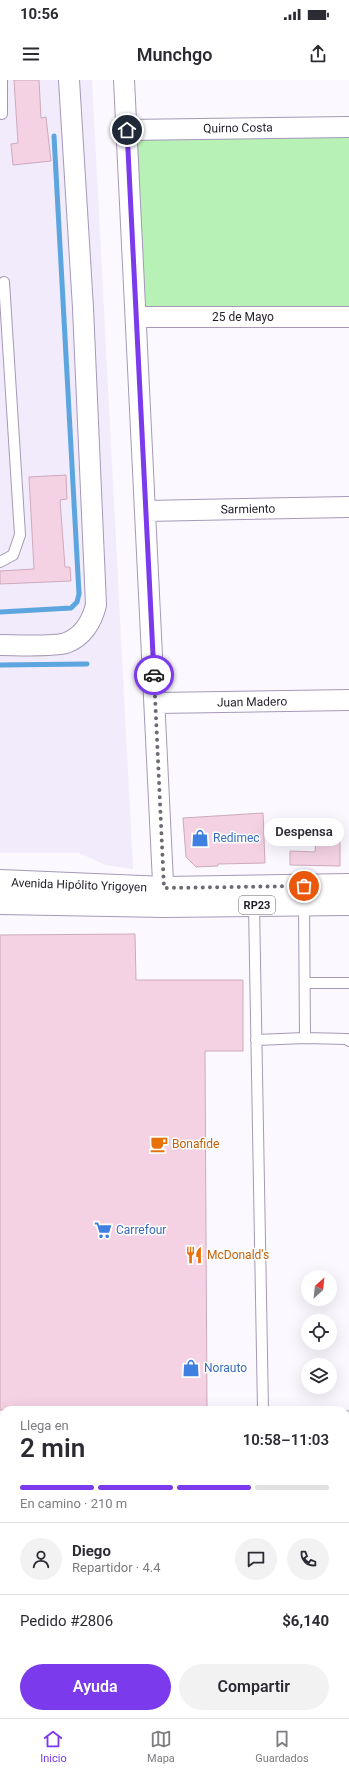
<!DOCTYPE html>
<html lang="es">
<head>
<meta charset="utf-8">
<style>
	:root { --surface:#fff; --page:#f2f2f3; --text:#2b2b33; --muted:#7c7c81; --line:#e1e1e2; --accent:#7c3aed }
	body { margin:0; font-family:Roboto,sans-serif; background:var(--page); color:var(--text); height:100vh; display:flex; flex-direction:column; font-size:15px; white-space:nowrap }
	* { box-sizing:border-box; margin:0 }
	p { font-size:13px; color:var(--muted) }
	.icon { flex:none; width:22px; height:22px; fill:none; stroke:currentColor; stroke-width:2; stroke-linecap:round; stroke-linejoin:round }
	.map { position:relative; flex:1; overflow:hidden }
	.drawer { position:absolute; left:0px; top:1326px; width:349px; height:312px; display:flex; flex-direction:column; background:var(--surface); border-radius:12px 12px 0 0; box-shadow:0 4px 16px #0002 }
	.drawer>* { flex:none }
	.needle { width:26px; rotate:27deg }
	.controls { position:absolute; left:301px; top:1190px; display:grid; gap:8px }
	.controls a { display:grid; place-items:center; width:36px; height:36px; border-radius:50%; background:var(--surface); box-shadow:0 4px 16px #0002; font-size:20px }
	.pin { position:absolute; display:grid; place-items:center; width:34px; height:34px; color:#fff; margin:-17px; border:2px solid #fff; border-radius:50%; box-shadow:0 1px 4px #0007 }
	.courier { position:absolute; display:grid; place-items:center; width:40px; height:40px; margin:-20px; border:3px solid #7c3aed; border-radius:50%; background:#fff; color:#222; box-shadow:0 1px 5px #0007 }
	.bubble { position:absolute; height:28px; border-radius:14px; background:var(--surface); box-shadow:0 4px 16px #0002; font-size:13px; font-weight:600; line-height:28px; text-align:center }
	.headline em { font-style:normal; font-weight:600 }
	.headline div { display:flex; flex-direction:column-reverse }
	.headline { display:flex; align-items:center; justify-content:space-between; height:68px; padding:0 20px }
	h1 { font-size:26px; font-weight:600; line-height:30px }
	.bar { display:grid; grid-template-columns:repeat(4,1fr); gap:6px 4px; align-content:center; height:48px; padding:0 20px }
	.bar i { height:5px; border-radius:3px; background:var(--line) }
	.bar .active { background:var(--accent) }
	.bar p { grid-column:span 4 }
	.line { display:flex; align-items:center; gap:10px; padding:0 20px; border-top:1px solid var(--line) }
	.line div { flex:1 }
	.round { display:grid; place-items:center; flex:none; width:42px; height:42px; border-radius:21px; background:var(--page) }
	.button { display:flex; gap:8px; margin-top:auto; padding:8px 20px }
	.button a { flex:1; height:46px; border-radius:24px; background:var(--accent); color:#fff; font-size:16px; font-weight:600; line-height:46px; text-align:center }
	.button a+a { background:var(--page); color:var(--text) }
	.status { display:flex; justify-content:space-between; align-items:center; height:28px; padding:0 20px; background:var(--surface); direction:ltr }
	.status svg { height:11px; fill:currentColor }
	header { display:flex; justify-content:space-between; align-items:center; height:52px; padding:0 20px; background:var(--surface); font-size:18px; font-weight:600 }
	.tabs { display:flex; justify-content:space-around; align-items:center; height:56px; border-top:1px solid var(--line); background:var(--surface); font-size:11px; color:var(--muted) }
	.tabs a { display:grid; justify-items:center; gap:2px }
	.tabs .active { color:var(--accent) }
	.map>svg:first-child { display:block }
	.built { fill:#f1ebfb }
	.grass { fill:#b8f1b6 }
	.lines { fill:none; stroke-linecap:round; stroke-linejoin:round }
	.stream { stroke:#5da5de; stroke-width:5 }
	.building { fill:#f4d2e4; stroke:#ccaabc }
	.service-casing { stroke:#a599b7; stroke-width:12 }
	.minor-casing { stroke:#a599b7; stroke-width:22 }
	.primary-casing { stroke:#a599b7; stroke-width:24 }
	.service { stroke:#fff; stroke-width:10 }
	.minor { stroke:#fff; stroke-width:20 }
	.primary { stroke:#fff; stroke-width:22 }
	.done { stroke:#6e6a74; stroke-width:4; stroke-dasharray:0 7.2 }
	.route { stroke:#7c3aed; stroke-width:5 }
	.labels { text-anchor:middle; stroke-width:3; stroke-linejoin:round; paint-order:stroke }
	.shield { fill:#fff; stroke:#646169; stroke-width:1 }
	.shield-label { font-size:11px; font-weight:bold; fill:#221d29 }
	.street-label { font-size:12px; fill:#221d29; stroke:#fff }
	.shop-label { font-size:12px; fill:#366cbe; stroke:#fff; text-anchor:start }
	.food-label { font-size:12px; fill:#c56008; stroke:#fff; text-anchor:start }
</style>
</head>
<body>
<div class="status"><b>10:56</b><svg viewBox="0 0 49 12"><path d="M0 12V9h3v3zM5 12V6h3v6zM10 12V3h3v9zM15 12V0h3v12zM26 1h20v11H26zM47 4h2v5h-2z"/></svg></div>
<header><svg class="icon" aria-label="menu" viewBox="0 0 24 24"><path d="M4 6h16M4 12h16M4 18h16"/></svg>Munchgo<svg class="icon" aria-label="share" viewBox="0 0 24 24"><path d="M12 15V3M7 8l5-5 5 5M5 13v7h14v-7"/></svg></header>
<div class="map">
<svg width="349" height="1638" viewBox="0 0 349 1638">
	<rect width="100%" height="100%" fill="#fbf8ff"/>
	<path class="built" d="M0,0h92l41,789 -27,-4 -27,-12h-79z"/>
	<path class="grass" d="M349,56v173l-198,-1 -5,-2 -2,-4 -9,-154 3,-6 5,-3z"/>
	<g class="lines">
		<path class="stream" d="M0,532l71,-4 6,-6 2,-8 -25,-458
			M0,585l87,-1"/>
	</g>
	<path class="building" d="M14,0h25l2,38 5,-1 5,44 -38,4 -2,-21 7,-1z
		M66,395l1,24 -7,1 5,67h5l1,14 -71,3v-13l34,-2 -5,-92z
		M263,733l2,50 -47,1v2l-22,1 -10,-10 -3,-39z
		M316,760h24v26l-50,-1v-14l25,1z
		M135,854l1,46h107v71h-38l2,359h-207v-475z"/>
	<g class="lines">
		<g class="service-casing">
			<path id="service" d="M2,0v34
				M0,482l13,-7 7,-20 -16,-253
				M304,824l1,134 42,1 2,2
				M254,825l9,505
				M305,903h44
				M256,960l49,-2
				M345,1336l4,1"/>
		</g>
		<g class="minor-casing">
			<path id="minor" d="M124,0l40,823
				M127,50l222,-3
				M136,237h213
				M146,431l203,-4
				M0,565c16,0 52,2 66,-2 17,-6 26,-22 30,-38l-13,-297 -14,-228
				M156,623l193,-3
				M345,1510l4,1"/>
		</g>
		<g class="primary-casing">
			<path id="primary" d="M0,801l165,7 184,-3
				M0,823l164,3 185,-2"/>
		</g>
		<use href="#service" class="service"/>
		<use href="#minor" class="minor"/>
		<use href="#primary" class="primary"/>
	</g>
	<g class="lines">
		<path class="done" d="M154,595l10,213 140,-2"/>
		<path class="route" d="M127,50l27,545"/>
	</g>
	<defs>
		<g id="shop-bare" transform="scale(1.38)"><path d="M-5-2.5h2.3a2.7 3.5 0 0 1 5.4 0H5L5.5 6h-11ZM-1.5-2.5h3a1.5 2.3 0 0 0-3 0Z" fill="#3f7fe0" stroke="#fff" stroke-width="2.5" paint-order="stroke"/></g>
		<g id="cafe-bare" transform="scale(1.38)"><path d="M-5.5-4.5H6V0H3Q3 3.5 0 3.5H-2.5Q-5.5 3.5-5.5 0ZM3-3.2v2h1.7v-2ZM-6 4.5H4V6H-6Z" fill="#e8710a" stroke="#fff" stroke-width="2.5" paint-order="stroke"/></g>
		<g id="supermarket-bare" transform="scale(1.38)"><path d="M-6-5.5h2.5l.6 2H6L4.5 2H-2.5L-4.4-4H-6ZM-1.5 3.2a1.3 1.3 0 1 0 .1 0ZM3 3.2a1.3 1.3 0 1 0 .1 0Z" fill="#3f7fe0" stroke="#fff" stroke-width="2.5" paint-order="stroke"/></g>
		<g id="restaurant-bare" transform="scale(1.38)"><path d="M-5-6h1v4h1v-4h1v4h1v-4h1v5L-1.5 .5V6h-2V.5L-5-1ZM5-6V6H3V1.5H1.5Q1.5-4 5-6Z" fill="#e8710a" stroke="#fff" stroke-width="2.5" paint-order="stroke"/></g>
	</defs>
	<g fill-rule="evenodd">
		<use href="#shop-bare" x="200" y="758"/>
		<use href="#cafe-bare" x="159" y="1064"/>
		<use href="#supermarket-bare" x="103" y="1150"/>
		<use href="#restaurant-bare" x="194" y="1175"/>
		<use href="#shop-bare" x="191" y="1288"/>
	</g>
	<g class="labels">
		<rect class="shield" x="239" y="816" width="36" height="18" rx="3"/>
		<g class="shield-label">
			<text x="257" y="829">RP23</text>
		</g>
		<g class="street-label">
			<text transform="translate(238 48) rotate(-1)" y="4">Quirno Costa</text>
			<text x="243" y="241">25 de Mayo</text>
			<text transform="translate(248 429) rotate(-1)" y="4">Sarmiento</text>
			<text transform="translate(252 622) rotate(-1)" y="4">Juan Madero</text>
			<text transform="translate(79 805) rotate(2)" y="4">Avenida Hipólito Yrigoyen</text>
		</g>
		<g class="shop-label">
			<text x="213" y="762">Redimec</text>
			<text x="116" y="1154">Carrefour</text>
			<text x="204" y="1292">Norauto</text>
		</g>
		<g class="food-label">
			<text x="172" y="1068">Bonafide</text>
			<text x="207" y="1179">McDonald's</text>
		</g>
	</g>
</svg>
<div class="controls">
<a><svg class="needle" viewBox="-14 -14 28 28"><path d="M0-13l5 13h-10z" fill="#e53935"/><path d="M0 13l5-13h-10z" fill="#7c7c81"/></svg></a>
<a><svg class="icon" aria-label="locate" viewBox="0 0 24 24"><circle cx="12" cy="12" r="6"/><path d="M12 2v4M12 18v4M2 12h4M18 12h4"/></svg></a>
<a><svg class="icon" aria-label="layers" viewBox="0 0 24 24"><path d="M12 4l9 5-9 5-9-5zM3 14l9 5 9-5"/></svg></a>
</div>
<div class="pin" style="left:304px;top:806px;background:#ea580c"><svg class="icon" aria-label="bag" viewBox="0 0 24 24"><path d="M5 8h14l-1 12H6zM9 8a3 3 0 0 1 6 0"/></svg></div>
<div class="pin" style="left:127px;top:50px;background:#1f2937"><svg class="icon" aria-label="home" viewBox="0 0 24 24"><path d="M3 11l9-7 9 7M6 9v11h12V9"/></svg></div>
<div class="courier" style="left:154px;top:595px"><svg class="icon" aria-label="car" viewBox="0 0 24 24"><path d="M5 17H2v-5l4-1 3-4h7l3 4 3 1v5h-3M9 17h6M6 11h13"/><circle cx="7" cy="17" r="2"/><circle cx="17" cy="17" r="2"/></svg></div>
<div class="bubble" style="left:264px;top:738px;width:80px">Despensa</div>
<section class="drawer">
<div class="headline"><div><h1>2 min</h1><p>Llega en</p></div><em>10:58–11:03</em></div>
<div class="bar"><i class="active"></i><i class="active"></i><i class="active"></i><i></i><p>En camino · 210 m</p></div>
<div class="line" style="height:72px"><a class="round"><svg class="icon" aria-label="person" viewBox="0 0 24 24"><circle cx="12" cy="8" r="4"/><path d="M4 21q1-7 8-7t8 7"/></svg></a><div><b>Diego</b><p>Repartidor · 4.4</p></div><a class="round"><svg class="icon" aria-label="chat" viewBox="0 0 24 24"><path d="M4 5h16v11H9l-5 4z"/></svg></a><a class="round"><svg class="icon" aria-label="phone" viewBox="0 0 24 24"><path d="M5 4h4l2 5-3 2q2 4 5 5l2-3 5 2v4C11 20 4 13 5 4z"/></svg></a></div>
<div class="line" style="height:52px"><div>Pedido #2806</div><b>$6,140</b></div>
<div class="button"><a>Ayuda</a><a>Compartir</a></div>
</section>
</div>
<nav class="tabs">
<a class="active"><svg class="icon" aria-label="home" viewBox="0 0 24 24"><path d="M3 11l9-7 9 7M6 9v11h12V9"/></svg>Inicio</a>
<a><svg class="icon" aria-label="map" viewBox="0 0 24 24"><path d="M3 6l6-2 6 2 6-2v14l-6 2-6-2-6 2zM9 4v14M15 6v14"/></svg>Mapa</a>
<a><svg class="icon" aria-label="saved" viewBox="0 0 24 24"><path d="M7 4h10v16l-5-4-5 4z"/></svg>Guardados</a>
</nav>
</body>
</html>
